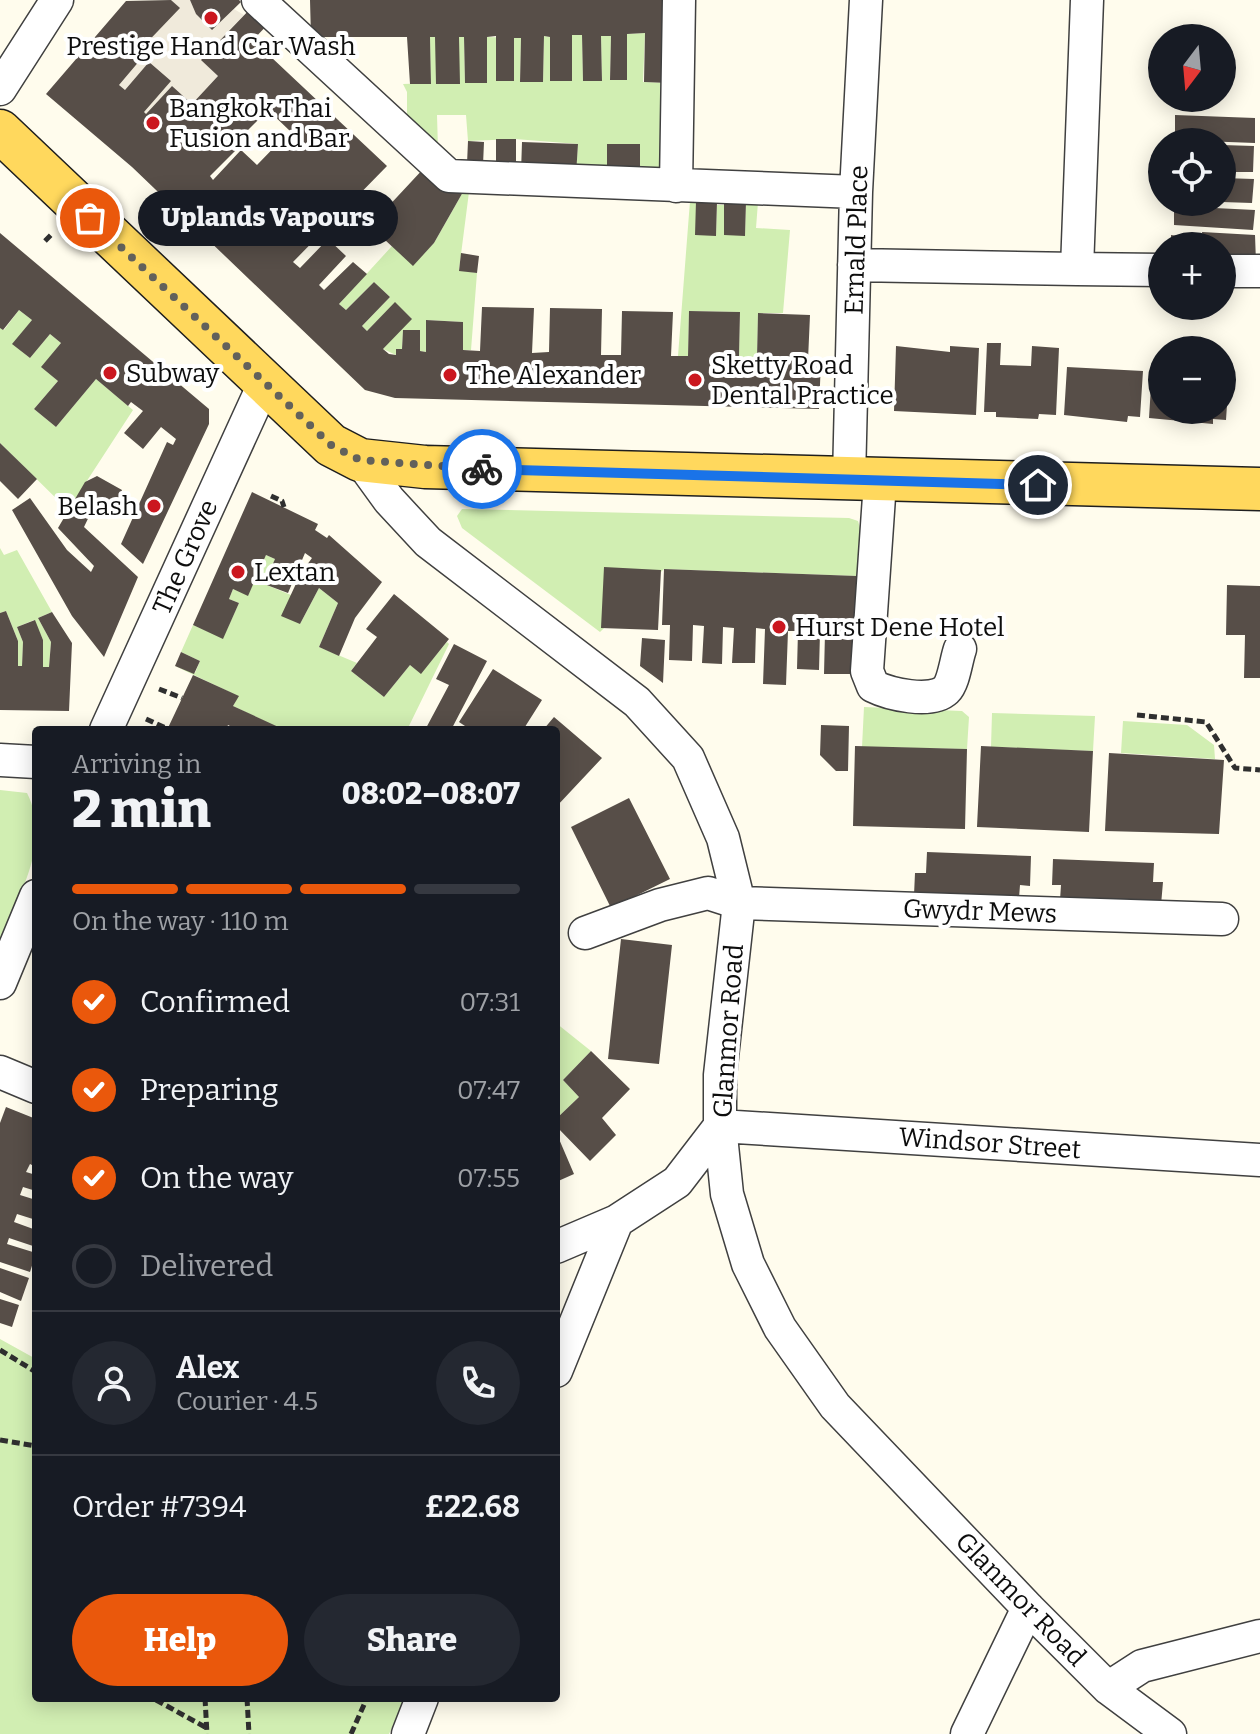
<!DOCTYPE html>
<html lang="en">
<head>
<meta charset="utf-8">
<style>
	:root { --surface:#171b24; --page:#242831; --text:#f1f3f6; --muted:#9ea1a6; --line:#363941; --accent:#ea580c }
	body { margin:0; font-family:Bitter,serif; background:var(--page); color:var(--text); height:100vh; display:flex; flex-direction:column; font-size:30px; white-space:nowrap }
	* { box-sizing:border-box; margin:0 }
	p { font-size:26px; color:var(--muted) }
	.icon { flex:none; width:44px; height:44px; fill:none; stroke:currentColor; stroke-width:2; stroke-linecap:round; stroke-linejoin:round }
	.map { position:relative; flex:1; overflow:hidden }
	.side { position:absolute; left:32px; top:726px; width:528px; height:976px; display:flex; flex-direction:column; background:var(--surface); border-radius:8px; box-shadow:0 4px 20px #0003 }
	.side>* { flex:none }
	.needle { width:52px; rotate:196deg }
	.controls { position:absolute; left:1148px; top:24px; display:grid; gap:16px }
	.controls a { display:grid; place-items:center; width:88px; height:88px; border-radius:50%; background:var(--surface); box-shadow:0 4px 20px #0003; font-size:40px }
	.pin { position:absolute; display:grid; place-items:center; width:68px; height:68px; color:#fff; margin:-34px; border:4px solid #fff; border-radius:50%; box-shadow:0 2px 8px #0007 }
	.courier { position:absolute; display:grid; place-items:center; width:80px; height:80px; margin:-40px; border:6px solid #1a73e8; border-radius:50%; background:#fff; color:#222; box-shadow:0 2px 10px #0007 }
	.bubble { position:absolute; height:56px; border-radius:28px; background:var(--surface); box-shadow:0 4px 20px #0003; font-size:26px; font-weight:800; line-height:56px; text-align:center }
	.head em { font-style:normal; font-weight:800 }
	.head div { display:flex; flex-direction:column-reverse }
	.head { display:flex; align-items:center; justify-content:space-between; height:136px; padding:0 40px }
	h1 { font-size:52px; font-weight:800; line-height:60px }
	.bar { display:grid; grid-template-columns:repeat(4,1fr); gap:12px 8px; align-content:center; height:96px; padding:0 40px }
	.bar i { height:10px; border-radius:6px; background:var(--line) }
	.bar .active { background:var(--accent) }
	.bar p { grid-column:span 4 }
	.line { display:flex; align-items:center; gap:20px; padding:0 40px; border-top:2px solid var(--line) }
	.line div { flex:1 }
	.round { display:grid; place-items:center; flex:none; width:84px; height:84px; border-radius:42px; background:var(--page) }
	ol { padding:0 40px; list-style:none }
	li { display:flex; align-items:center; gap:24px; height:88px }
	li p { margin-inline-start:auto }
	li .icon { padding:8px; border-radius:50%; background:var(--accent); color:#fff; stroke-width:4 }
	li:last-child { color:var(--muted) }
	li i { width:44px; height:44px; border:4px solid var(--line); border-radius:50% }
	.primary-button { display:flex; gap:16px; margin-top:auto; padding:16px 40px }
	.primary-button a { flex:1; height:92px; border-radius:48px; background:var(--accent); color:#fff; font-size:32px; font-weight:800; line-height:92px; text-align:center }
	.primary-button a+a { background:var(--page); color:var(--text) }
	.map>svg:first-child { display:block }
	.green { fill:#d1eeb2 }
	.plaza { fill:#f0eadb }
	.building { fill:#574e48; fill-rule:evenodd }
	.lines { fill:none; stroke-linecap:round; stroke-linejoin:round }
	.minor-casing { stroke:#404040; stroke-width:35 }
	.major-casing { stroke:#1e1e1e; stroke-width:45 }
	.path { stroke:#2f2f2f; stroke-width:5; stroke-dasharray:8 4; stroke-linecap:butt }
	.minor { stroke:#fff; stroke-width:32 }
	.major { stroke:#ffd85d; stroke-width:42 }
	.done { stroke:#62615b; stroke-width:8; stroke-dasharray:0 14.4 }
	.route { stroke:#1a73e8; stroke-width:10 }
	.poi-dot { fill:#cb171f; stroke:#fff; stroke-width:3 }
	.labels { text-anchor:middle; stroke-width:8; stroke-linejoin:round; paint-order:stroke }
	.poi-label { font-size:26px; fill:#0d0d0d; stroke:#fff; text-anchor:start }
	.street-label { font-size:26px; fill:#0d0d0d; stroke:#fff }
</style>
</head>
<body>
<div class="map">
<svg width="1260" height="1734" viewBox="0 0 1260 1734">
	<rect width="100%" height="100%" fill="#fffced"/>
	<path class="green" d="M645,33l-2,49 25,1 -1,91 -60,3 -31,-2 2,-31 -63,-5 -47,2 -2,-26h-29l1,34 -31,-21v-36l-4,-8 28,-1 -1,-46h5l24,47v-47h5l1,46h22v-46l34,1 -1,44h23l1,-46 6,1v44h22v-46h10l1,46 19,-1 -1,-44h10l-1,44h16l1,-46z
		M463,192h6l-10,78 18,3 -6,77h-8v-28l-36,-2 -1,32 -6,-1 -17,-21 -1,19 -6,1v5l-13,-6 28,-31 -16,-15 -28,28 -5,-5 28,-29 -16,-15 -28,28 -7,-6 53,-58 21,19 21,-22z
		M690,201h6l20,35 1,-31h7v30h21l1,-33h12l-2,26 34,2 -7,83h-25l-1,44h-18l1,-45 -51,-1 -1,45h-10z
		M19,310l13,10 -19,24 17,14 20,-24 11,9 -19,24 16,14 -24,28 22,18 40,-48 37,31 -65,100 -68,-67v-115l4,2z
		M462,509l387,9 9,3 3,10 -4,45 -193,-7 -64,63 -138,-104 -5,-12z
		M0,548l4,7 13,-5 35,62 -14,6 13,24 -2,25h-6v-27l-9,-20 -17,7 6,15 -1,24h-4v-25l-12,-30 -6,2z
		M266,555l9,4 -11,25 27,11 9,29 19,-36 19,15 -19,44 38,16 -6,8 33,26 26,-32 11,8 26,-31 2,2 -42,86h-124l-50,-24 5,-10 -63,-30 20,7 5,-12 -19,-9 12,-27 30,13 16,-35 -10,-4 4,-10 15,6z
		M864,707l98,4 7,6 -2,32 -105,-2z
		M992,713l103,3 -2,35 -102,-4z
		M1123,721l64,4 27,20 1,14 -94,-6z
		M0,790l27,3c25,50 -8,101 -27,148z
		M556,1023l35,28 -28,29 16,17 -23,22z
		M0,1339l36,20v339h369l-16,36h-389z"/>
	<path class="plaza" d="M171,0h19l6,14 16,16 22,-21 10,6 -43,44 17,17 -26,28 -20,-18 -26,28 -2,-2 5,-49 -24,27 -6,-5 22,-26 -5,-5 43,-46z"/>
	<path class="building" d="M171,0l9,8 -44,46 5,5 -22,26 6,5 24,-28 22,19 -27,31 2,2 26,-28 20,18 26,-28 -17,-16 52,-54 17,16 -17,18 134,126 -94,96 7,6 28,-29 18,17 -27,29 5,5 29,-28 14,12 -28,30 7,6 28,-28 16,15 -28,29 5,5 28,-29 17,17 -29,30 6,5 7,1v-6h6l1,-19h17v21l6,1v-32l37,2v28l17,1 2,-44 52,1 -2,45 17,-1 1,-44 52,1 -1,46h20l1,-44 51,1 -2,44h17l1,-45 51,1 -1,45h18l1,-44 52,2 -2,45h13l-2,49 -424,-11 -30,-8 -233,-223 -86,-73 80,-93zM268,110l22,21 -33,34 -16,-15 -28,30 -3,-4 29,-29 -4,-4z
		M190,0h49l2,2 -29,28 -16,-16z
		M310,0h352v10h7l-1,73 -24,-1 1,-49 -18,1v46h-17l1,-44h-10l1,45h-19l-1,-46h-10v46h-22v-44l-6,-1 -1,46h-23l1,-44h-7v43h-18v-45l-9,1v46h-22l-1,-46h-5l1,47h-24l-1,-47h-5l1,47h-21l-3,-47h-96z
		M1175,115l80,3v25l-80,-3z
		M496,139h20v24l-20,1z
		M468,141l16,1 -1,23 -16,-1z
		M522,142l56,2 -2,31 -55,-3z
		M607,144h33v34l-33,-1z
		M1222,145l32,1 -1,26h-31z
		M425,167l38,25 -29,51 -21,23 -43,-40z
		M1222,178l32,1 -2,24 -30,-1z
		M696,201l21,1 -1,34 -21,-1z
		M724,201l22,1 -1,34 -21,-1z
		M1174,206l81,4 -2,20 -79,-5z
		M1202,232l53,3 1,27 -34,-1v-15h-51v-11l32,4z
		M0,233l209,176v15l-66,140 -22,-20 46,-102 6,3 3,-6 -15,-12 -18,22 -19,-16 19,-22 -12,-9 -3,4 -32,-27 -40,48 -22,-18 24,-28 -17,-14 20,-24 -11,-9 -20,24 -18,-14 20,-24 -13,-10 -16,20 -3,-2z
		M461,253l18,3 -2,17 -18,-2z
		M987,343h14l-1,22 31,1 1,-20 27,2 -3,67 -17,-1 -1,5 -42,-2v-5h-12z
		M896,346l54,6v-6l29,2 -3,67 -82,-4z
		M1067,367l76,4 -3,46 -12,-1 -1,6 -63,-7z
		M1152,370h10v40h60v-36h7l-3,46 -13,-1v5l-64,-6z
		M0,443l37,36 -19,20 -18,-18z
		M97,476l25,14 -8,21 -17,-11 -13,27 54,50 -34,80 -32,-41 -60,-106 18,-12 37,52 24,22 3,-6 -36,-38 27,-46z
		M252,492l66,32 -3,6 12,8 2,-3 53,47 -27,36 -16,38 -20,-9 19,-44 -19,-15 -19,36 -19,-8 20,-43 11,-15 -7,-5 -17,40 -24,-9 11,-25 -9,-4 -18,41 -15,-7 -4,10 10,4 -16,36 -30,-14z
		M604,567l57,3 -3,60 -57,-2z
		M664,569l193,7 -4,98h-29l1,-41h-5l-1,37 -22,-1 1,-38h-10l-2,54 -23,-1 2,-55 -9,-1 -1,35h-23l2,-35 -11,-1 -1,37 -20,-1 2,-37 -11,-1 -1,36 -23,-1 1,-35h-8z
		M1227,585l33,1v92h-16l1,-43h-19z
		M394,594l55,45 -28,35 -11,-9 -26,32 -33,-26 26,-34 -11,-8z
		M6,611l12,30v25h4l1,-24 -6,-15 18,-7 8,20v27h6l2,-25 -13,-24 14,-6 20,31 -3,68 -69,-1v-97z
		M642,638l23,2 -2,43 -23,-17z
		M454,644l33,17 -36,69h-26l24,-45 -13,-6z
		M181,652l19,9 -6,13 -19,-8z
		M493,669l49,31 -19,30h-60l2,-4 -6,-4z
		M193,675l46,21 -6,10 52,24h-47l-10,-5 -2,5h-59z
		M554,717l48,41 -46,49v-77h-13z
		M821,725l28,1 -1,45h-12l-16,-16z
		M855,746l112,3 -2,80 -112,-3z
		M981,746l112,5 -4,81 -112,-5z
		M1109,753l115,7 -5,74 -114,-3z
		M629,798l41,81 -59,29 -40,-81z
		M927,852l104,4 -1,30 -10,-1 -1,13 -105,-3 1,-22h11z
		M1053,859l101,4 -1,19h10l-2,23 -101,-5 1,-15h-9z
		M621,939l51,6 -13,119 -51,-5z
		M591,1051l39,38 -28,29 14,17 -26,26 -34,-35v-7l23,-22 -16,-17z
		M6,1107l30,12v48l-6,-3 -4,8 10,3v16l-13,-4 -3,8 16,5v20l-19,-6 -3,8 22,8v17l-27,-9 -2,6 29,9 -6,19 -30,-10v-139z
		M556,1132l18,42 -18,8z
		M0,1268l29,10 -8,23 -21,-9z
		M0,1299l19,6 -7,22 -12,-4z"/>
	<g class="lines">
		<g class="minor-casing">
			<path id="minor" d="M258,0l191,176 407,16
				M0,89l57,-89
				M676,186l3,-186
				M854,265l223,4 10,-269
				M1077,269l85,1
				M1222,271h38
				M360,460l29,40 39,42 209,160 51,56 35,80 16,65 -19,172v51l7,68 21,70 32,64 55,78 193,202 80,80 62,46
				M849,479l7,-287 10,-192
				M880,482l-13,189 6,15c16,8 58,18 73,4 8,-8 10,-30 14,-41
				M106,730l158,-346
				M0,760l36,2
				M585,933l75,-28 48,-12 31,10 483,16
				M0,983l36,-87
				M0,1072l36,15
				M556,1247l61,-26 60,-39 43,-56 540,34
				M556,1371l61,-150
				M1108,1688l34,-22 118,-30
				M408,1734l14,-36
				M967,1734l61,-126"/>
		</g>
		<g class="major-casing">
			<path id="major" d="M0,131l331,314 29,15 65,7 835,22"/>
		</g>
		<path class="path" d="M45,241l8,-8
			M271,496l11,5 2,6
			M159,689l23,9
			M1137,715l69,7 29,46 25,2
			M146,719l22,10
			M0,1350l36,22
			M0,1440l36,6
			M205,1698l2,36
			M247,1698l2,36
			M156,1700l49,27
			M351,1734l16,-36"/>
		<use href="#minor" class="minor"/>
		<use href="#major" class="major"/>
	</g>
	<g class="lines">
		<path class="done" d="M90,218l241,227 29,15 122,9"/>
		<path class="route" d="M482,469l556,16"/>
	</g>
	<g class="poi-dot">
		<circle cx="211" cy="18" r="8"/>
		<circle cx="153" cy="123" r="8"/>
		<circle cx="110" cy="373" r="8"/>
		<circle cx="450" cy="375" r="8"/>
		<circle cx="695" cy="380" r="8"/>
		<circle cx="154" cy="506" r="8"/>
		<circle cx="238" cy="572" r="8"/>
		<circle cx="779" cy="627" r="8"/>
	</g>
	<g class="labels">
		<g class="poi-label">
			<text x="211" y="55" text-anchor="middle">Prestige Hand Car Wash</text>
			<text x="169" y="117">Bangkok Thai<tspan x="169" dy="30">Fusion and Bar</tspan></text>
			<text x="711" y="374">Sketty Road<tspan x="711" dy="30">Dental Practice</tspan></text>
			<text x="126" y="382">Subway</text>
			<text x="466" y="384">The Alexander</text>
			<text x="138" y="515" text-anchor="end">Belash</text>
			<text x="254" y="581">Lextan</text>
			<text x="795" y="636">Hurst Dene Hotel</text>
		</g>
		<g class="street-label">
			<text transform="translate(856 240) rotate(-88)" y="9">Ernald Place</text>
			<text transform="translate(185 557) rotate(-66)" y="9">The Grove</text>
			<text transform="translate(980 911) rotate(2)" y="9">Gwydr Mews</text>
			<text transform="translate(728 1031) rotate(-86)" y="9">Glanmor Road</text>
			<text transform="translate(990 1143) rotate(4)" y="9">Windsor Street</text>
			<text transform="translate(1021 1599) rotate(46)" y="9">Glanmor Road</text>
		</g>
	</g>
</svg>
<div class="controls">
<a><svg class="needle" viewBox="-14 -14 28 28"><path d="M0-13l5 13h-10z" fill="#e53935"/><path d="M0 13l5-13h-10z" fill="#9ea1a6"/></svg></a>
<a><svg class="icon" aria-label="locate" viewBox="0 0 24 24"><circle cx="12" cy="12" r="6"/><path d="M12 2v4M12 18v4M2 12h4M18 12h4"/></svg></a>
<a>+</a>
<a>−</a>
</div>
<div class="pin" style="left:90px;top:218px;background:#ea580c"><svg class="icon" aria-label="bag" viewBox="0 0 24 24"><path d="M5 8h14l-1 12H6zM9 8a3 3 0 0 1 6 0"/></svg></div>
<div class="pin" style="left:1038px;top:485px;background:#1f2937"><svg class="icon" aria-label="home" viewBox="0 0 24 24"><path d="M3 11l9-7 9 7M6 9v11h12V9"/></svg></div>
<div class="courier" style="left:482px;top:469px"><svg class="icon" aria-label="bike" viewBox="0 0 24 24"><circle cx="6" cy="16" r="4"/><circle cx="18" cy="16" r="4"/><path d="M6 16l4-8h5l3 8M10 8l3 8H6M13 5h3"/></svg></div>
<div class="bubble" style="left:138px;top:190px;width:260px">Uplands Vapours</div>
<section class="side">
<div class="head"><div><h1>2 min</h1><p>Arriving in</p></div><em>08:02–08:07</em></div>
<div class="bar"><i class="active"></i><i class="active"></i><i class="active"></i><i></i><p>On the way · 110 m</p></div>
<ol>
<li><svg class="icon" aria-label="check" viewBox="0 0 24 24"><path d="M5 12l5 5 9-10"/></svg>Confirmed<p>07:31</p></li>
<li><svg class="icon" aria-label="check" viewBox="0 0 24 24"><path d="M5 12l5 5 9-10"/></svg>Preparing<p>07:47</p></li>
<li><svg class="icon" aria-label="check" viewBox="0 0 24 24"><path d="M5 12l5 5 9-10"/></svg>On the way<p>07:55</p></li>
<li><i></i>Delivered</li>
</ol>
<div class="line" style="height:144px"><a class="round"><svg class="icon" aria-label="person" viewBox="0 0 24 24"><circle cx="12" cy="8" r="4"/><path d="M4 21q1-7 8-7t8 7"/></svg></a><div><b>Alex</b><p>Courier · 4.5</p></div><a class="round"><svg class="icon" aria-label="phone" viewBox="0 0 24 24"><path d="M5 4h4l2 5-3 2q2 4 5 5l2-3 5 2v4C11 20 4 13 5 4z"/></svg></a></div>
<div class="line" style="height:104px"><div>Order #7394</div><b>£22.68</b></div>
<div class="primary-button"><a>Help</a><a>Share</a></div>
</section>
</div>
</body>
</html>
